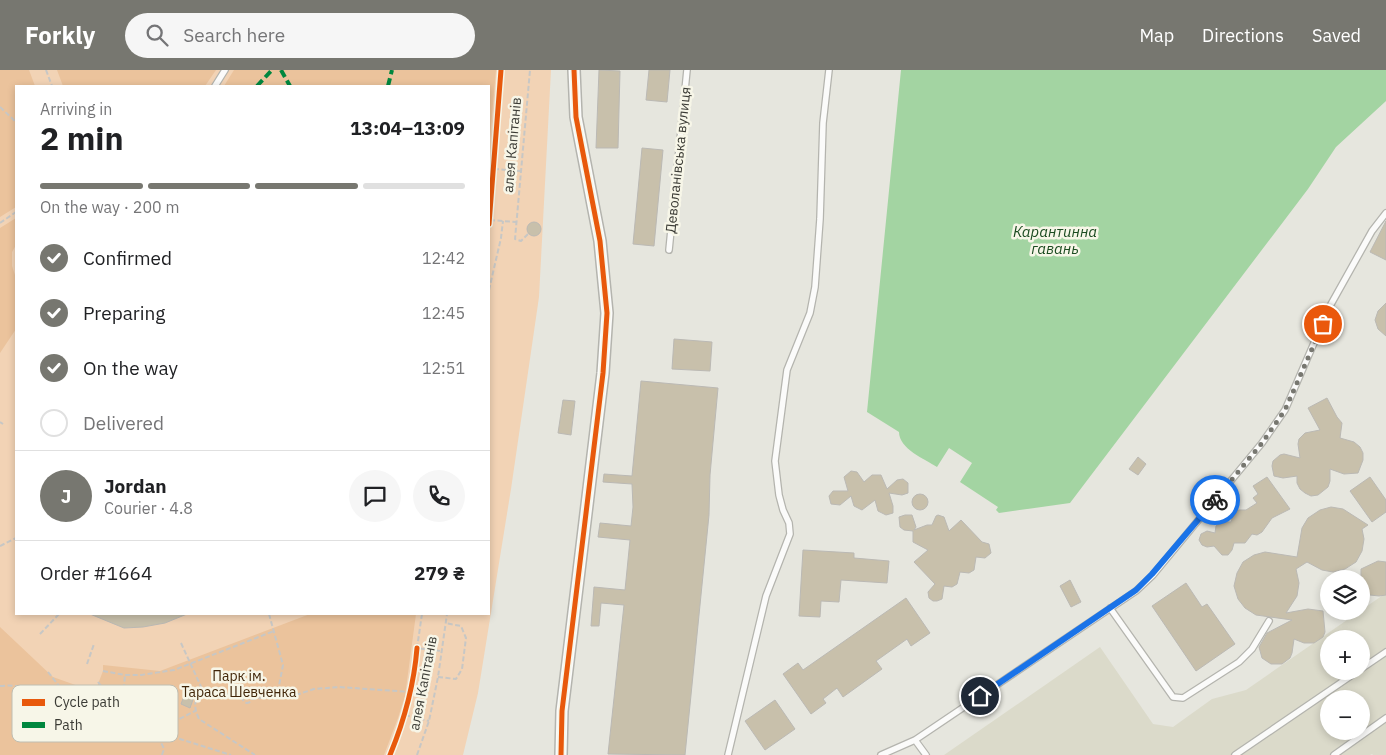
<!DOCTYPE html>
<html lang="en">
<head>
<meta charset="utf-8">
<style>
	:root { --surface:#fff; --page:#f6f6f6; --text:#202124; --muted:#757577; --line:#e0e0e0; --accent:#777770 }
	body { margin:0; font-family:"IBM Plex Sans",sans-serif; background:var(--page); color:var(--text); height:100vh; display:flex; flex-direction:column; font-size:19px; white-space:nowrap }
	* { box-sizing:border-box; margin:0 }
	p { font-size:16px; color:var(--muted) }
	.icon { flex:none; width:28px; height:28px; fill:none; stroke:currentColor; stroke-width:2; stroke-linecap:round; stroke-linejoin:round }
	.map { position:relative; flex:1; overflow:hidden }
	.sheet { position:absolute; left:15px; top:15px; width:475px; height:530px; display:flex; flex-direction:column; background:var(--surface); border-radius:0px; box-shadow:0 2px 8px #0003 }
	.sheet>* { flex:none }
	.fabs { position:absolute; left:1320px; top:500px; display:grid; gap:10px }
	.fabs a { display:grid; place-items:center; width:50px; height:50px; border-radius:50%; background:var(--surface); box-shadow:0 2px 8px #0003; font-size:25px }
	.pin { position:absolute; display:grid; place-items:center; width:42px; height:42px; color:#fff; margin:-21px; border:2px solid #fff; border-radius:50%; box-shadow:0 1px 5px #0007 }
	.courier { position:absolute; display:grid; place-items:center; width:50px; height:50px; margin:-25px; border:4px solid #1a73e8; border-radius:50%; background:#fff; color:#222; box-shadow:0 1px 6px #0007 }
	.summary em { font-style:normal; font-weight:700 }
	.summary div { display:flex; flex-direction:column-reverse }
	.summary { display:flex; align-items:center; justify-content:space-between; height:85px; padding:0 25px }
	h1 { font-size:32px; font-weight:700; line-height:38px }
	.bar { display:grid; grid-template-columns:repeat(4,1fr); gap:8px 5px; align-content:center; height:60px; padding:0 25px }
	.bar i { height:6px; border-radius:4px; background:var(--line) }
	.bar .on { background:var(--accent) }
	.bar p { grid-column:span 4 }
	.line { display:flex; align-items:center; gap:12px; padding:0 25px; border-top:1px solid var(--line) }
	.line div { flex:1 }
	.round { display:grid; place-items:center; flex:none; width:52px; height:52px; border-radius:26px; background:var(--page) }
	ol { padding:0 25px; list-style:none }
	li { display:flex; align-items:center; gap:15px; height:55px }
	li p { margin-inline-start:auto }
	li .icon { padding:5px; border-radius:50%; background:var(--accent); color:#fff; stroke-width:4 }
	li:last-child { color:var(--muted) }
	li i { width:28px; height:28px; border:2px solid var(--line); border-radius:50% }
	header { display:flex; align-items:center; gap:30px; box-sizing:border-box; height:70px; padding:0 25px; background:var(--accent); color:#fff }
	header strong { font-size:24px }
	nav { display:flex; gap:28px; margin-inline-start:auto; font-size:18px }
	.search { width:350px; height:45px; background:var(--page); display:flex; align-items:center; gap:12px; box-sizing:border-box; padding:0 18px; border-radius:28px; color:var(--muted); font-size:19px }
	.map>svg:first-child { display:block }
	.built { fill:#dbdaca; fill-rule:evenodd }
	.green { fill:#f2d3b5; fill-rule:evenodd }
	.forest { fill:#ebc39c }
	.water { fill:#a3d4a2 }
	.building { fill:#c8c0ab; stroke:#bbb9b4 }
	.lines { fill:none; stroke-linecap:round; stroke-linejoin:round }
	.service-casing { stroke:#b4b4ae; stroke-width:8 }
	.minor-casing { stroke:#b4b4ae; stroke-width:14 }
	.path { stroke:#c7c7c5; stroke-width:2; stroke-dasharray:5 2.5; stroke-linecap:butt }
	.service { stroke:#fbfbfa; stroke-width:5.5 }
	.minor { stroke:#fbfbfa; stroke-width:11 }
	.quiet { stroke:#00873e; stroke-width:4; stroke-dasharray:8 4; stroke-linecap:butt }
	.cycleway-casing { stroke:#f7f6e8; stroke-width:8 }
	.cycleway { stroke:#e8590c; stroke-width:5 }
	.done { stroke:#777770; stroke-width:5; stroke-dasharray:0 9 }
	.route { stroke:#1a73e8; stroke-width:6 }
	.labels { text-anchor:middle; stroke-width:5; stroke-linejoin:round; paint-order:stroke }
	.street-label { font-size:14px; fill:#3b3b35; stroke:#f7f6e8 }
	.park-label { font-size:14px; fill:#412508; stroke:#f7f6e8 }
	.water-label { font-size:15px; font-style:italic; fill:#1b4b20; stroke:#f7f6e8 }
	.key { fill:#f7f6e8; stroke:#bfbeb2; stroke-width:1 }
	.key-label { font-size:14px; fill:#3b3b35 }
</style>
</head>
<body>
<header>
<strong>Forkly</strong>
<div class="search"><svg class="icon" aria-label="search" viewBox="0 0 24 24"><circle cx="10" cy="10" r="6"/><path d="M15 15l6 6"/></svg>Search here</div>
<nav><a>Map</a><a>Directions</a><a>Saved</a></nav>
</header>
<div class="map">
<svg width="1386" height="685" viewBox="0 0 1386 685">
	<rect width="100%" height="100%" fill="#e6e6de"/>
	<path class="built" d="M1386,523v162h-13l-1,-1 -2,1h-426l156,-108 53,77 20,3 39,-28 34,-9zM1329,569h32v32h-32zM1329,629h32v32h-32z"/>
	<path class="green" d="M0,0h551l-12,227 -28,192 -33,204 -15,62h-463zM16,16h473v528h-473z"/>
	<path class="forest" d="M0,0h29l6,16h-19v121l-16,10z
		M57,0h159l-11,16h-142z
		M234,0h262l-7,80v-64h-265z
		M16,148v27l-4,7v14l4,12v51l-16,24v-125z
		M310,544h106l-11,82 -7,22 -14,37h-384v-128l53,50 42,15 8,-21v-6l57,6z"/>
	<path class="water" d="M901,0h485v31l-50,46 -28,42 -238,314 -71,10 -3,-3 2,-3 -38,-25 12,-19 -23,-15 -12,19c-12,-8 -38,-18 -38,-35l-32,-20z"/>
	<path class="building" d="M599,0l21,1 -2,77h-22z
		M649,0h21l-3,32 -21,-2z
		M642,78l21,2 -9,96 -21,-2z
		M1386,151v39l-16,-8z
		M527 159a7 7 0 1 1 14 0a7 7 0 1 1-14 0Z
		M1386,233v33l-8,-7 -3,-9 3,-9z
		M674,269l38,3 -2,29 -38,-2z
		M641,311l77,7 -8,87 -1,40 -24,240 -77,-1 16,-149 -23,-2 -2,23h-8l3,-39 31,3 5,-50 -32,-3 2,-14 31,3 2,-19 -1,-23 -29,-2 1,-8 28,2z
		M1327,328l10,19 5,6 -2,15 14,4 6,5 3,6v7l-5,13 -14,1 -14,-5v12l-2,6 -10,8 -7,1 -6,-3 -5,-4 -3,-6v-7l-14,2 -9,-2 -2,-10 1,-5 7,-6 4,-1 16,4 -2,-14 1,-5 6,-6 15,-3 -12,-22z
		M563,330l12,1 -4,34 -13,-2z
		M1138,387l8,7 -8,11 -9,-6z
		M851,401l6,1 7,10 8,-7h9l6,14 10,-9 6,-1 5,4v10l-6,2 -13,-2 4,13v7l-7,2 -8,-4 -3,-11 -13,10 -8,-4 -3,-10 -11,9 -9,-1 -2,-8 4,-5h15l-4,-14z
		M1267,407l23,32 -18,9 -10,14 -5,3 -5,-1 -7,9h-11l-2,7 -4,5h-6l-8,-9 -7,1 -5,-2 -3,-5 2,-6 6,-3 8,2 1,-7 5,-4h10l3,-10 5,-2h7l11,-7 -4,-5 5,-4 -5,-8z
		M1370,407l16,23v12l-14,10 -22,-31z
		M912 432a8 8 0 1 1 16 0a8 8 0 1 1-16 0Z
		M1331,437l12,2 25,16 -6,4 2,10 -2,12 -6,11 -11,7 -12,3 -11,-2 -15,-8 -11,7 3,14 -2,13 -11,17 22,-4 15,2 2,21 -2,5 -9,6h-10l-10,-4 -2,14 -2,5 -8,6h-11l-9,-6 -3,-11 8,-14 25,-13 -36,-5 -11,-7 -7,-9 -4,-13 3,-13 6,-11 11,-7 11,-3 32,5 5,-29 6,-10 12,-8z
		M905,445h7l4,12 -2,3 13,-5h5l4,-9 2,-1 6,2 5,14 12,-11 21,22 7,2 2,9 -6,5 -9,-1 -2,13 -5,3 -9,-1 -3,12 -5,3 -8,-1 -2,13 -5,2h-4l-4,-3 -1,-6 7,-8 -21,-22 14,-12 -15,-8v-11l-9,-1 -4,-3 -1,-10z
		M803,480l51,3v5l35,3 -2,22 -46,-3 -2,22 -18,-1 -1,16 -21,-1z
		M1378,491l8,1v33l-7,1 -18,-2v-25z
		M1070,510l11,22 -10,5 -11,-21z
		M1186,513l16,24 5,-3 28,40 -39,27 -44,-65z
		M906,528l24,35 -19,13 -4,-7 -31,22 6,8 -39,28 -6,-9 -14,11 3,4 -15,11 -28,-40 15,-11 5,7z
		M90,544h97l-22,9 -22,4 -19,1z
		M186,621l9,3 -5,14 -9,-4z
		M775,630l20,29 -30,21 -20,-29z"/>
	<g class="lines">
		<g class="service-casing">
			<path id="service" d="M215,16l10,-16
				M669,180l18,-180
				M1110,538l63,89 10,1 56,-36 13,-13 17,-28
				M1361,599l25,-17
				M915,670l11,15
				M728,685l38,-159 24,-62 -1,-11 -6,-13 -4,-15 -4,-34 12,-91 23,-57 5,-26 5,-68 3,-96 6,-53
				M881,685l34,-15 221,-149 17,-16 109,-132 23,-33 45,-104 42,-75 14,-18
				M1235,685l123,-84
				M1334,685l52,-37"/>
		</g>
		<g class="minor-casing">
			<path id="minor" d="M561,685l1,-44 41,-338 4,-60 -7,-72 -24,-124 -2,-47"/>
		</g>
		<path class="path" d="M46,0l6,16
			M0,37l16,15
			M494,99l27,2
			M490,150l26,2
			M0,153l16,-11
			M528,164l-7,7 -6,-2 15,-169
			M489,220l12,-52 2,-17
			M0,352l3,2
			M0,476l16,-8
			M269,544l14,51 -6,31
			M422,544l-5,34 24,3
			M40,564l19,-20
			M181,573l22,48
			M87,594l7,-20
			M103,601l22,4h16l33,-5 100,-39
			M48,602l27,34
			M438,607l18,2 6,-10 4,-31 -5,-12 -16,-3
			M98,612l23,29
			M0,616c27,-3 52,12 77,20 51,17 103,33 154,49
			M243 629a4 4 0 1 1 8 0a4 4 0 1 1-8 0Z
			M243,629c-10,-3 -30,-10 -40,-8 -4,1 -6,5 -7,9 -2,7 0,12 3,19l56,36
			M251,629l48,-5 15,-5 25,-2 71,5
			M405,645l24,6
			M121,649l4,-44
			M162,685l2,-6 -8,-18 39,-20
			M417,685l12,-34 9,-44 9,-63"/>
		<use href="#service" class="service"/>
		<use href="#minor" class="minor"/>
		<path class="quiet" d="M281,0l9,16
			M257,16l15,-16
			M388,16l4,-16"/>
		<g class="cycleway-casing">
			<path id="cycleway" d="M489,154l12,-154
				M390,685c14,-34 24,-70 27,-107
				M561,685l1,-44 41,-338 4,-60 -7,-72 -24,-124 -2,-47"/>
		</g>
		<use href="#cycleway" class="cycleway"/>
	</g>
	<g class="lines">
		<path class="done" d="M1215,430l47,-57 23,-33 38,-86"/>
		<path class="route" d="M980,626l156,-106 16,-16 63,-74"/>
	</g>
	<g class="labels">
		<g class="street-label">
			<text transform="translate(512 75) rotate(-85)" y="5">алея Капітанів</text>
			<text transform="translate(678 90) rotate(-84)" y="5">Деволанівська вулиця</text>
			<text transform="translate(423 613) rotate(-79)" y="5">алея Капітанів</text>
		</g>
		<g class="park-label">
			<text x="239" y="611">Парк ім.<tspan x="239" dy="16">Тараса Шевченка</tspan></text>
		</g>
		<g class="water-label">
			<text x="1055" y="167">Карантинна<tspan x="1055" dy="17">гавань</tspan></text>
		</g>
	</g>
	<rect x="12" y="615" width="166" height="57" rx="8" class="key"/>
	<rect x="22" y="629" width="23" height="7" fill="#e8590c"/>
	<rect x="22" y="652" width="23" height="6" fill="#00873e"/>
	<g class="key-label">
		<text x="54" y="637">Cycle path</text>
		<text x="54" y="660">Path</text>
	</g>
</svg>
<div class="fabs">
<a><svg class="icon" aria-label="layers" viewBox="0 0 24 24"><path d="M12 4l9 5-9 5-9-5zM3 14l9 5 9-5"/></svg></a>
<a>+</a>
<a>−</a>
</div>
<div class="pin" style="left:1323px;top:254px;background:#ea580c"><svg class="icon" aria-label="bag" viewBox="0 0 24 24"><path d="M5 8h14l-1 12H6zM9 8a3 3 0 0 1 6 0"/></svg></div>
<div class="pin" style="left:980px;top:626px;background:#1f2937"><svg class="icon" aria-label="home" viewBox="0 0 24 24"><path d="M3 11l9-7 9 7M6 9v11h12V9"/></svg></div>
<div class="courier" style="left:1215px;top:430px"><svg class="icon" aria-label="bike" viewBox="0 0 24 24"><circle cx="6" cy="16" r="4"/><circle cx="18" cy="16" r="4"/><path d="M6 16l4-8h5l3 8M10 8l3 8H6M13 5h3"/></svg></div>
<section class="sheet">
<div class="summary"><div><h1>2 min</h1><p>Arriving in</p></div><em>13:04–13:09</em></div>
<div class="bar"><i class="on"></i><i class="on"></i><i class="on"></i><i></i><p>On the way · 200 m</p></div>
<ol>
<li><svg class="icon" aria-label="check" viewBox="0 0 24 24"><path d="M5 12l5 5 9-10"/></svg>Confirmed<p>12:42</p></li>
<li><svg class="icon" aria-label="check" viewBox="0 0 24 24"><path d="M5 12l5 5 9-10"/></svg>Preparing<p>12:45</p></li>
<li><svg class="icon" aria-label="check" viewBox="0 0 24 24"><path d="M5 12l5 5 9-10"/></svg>On the way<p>12:51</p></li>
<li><i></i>Delivered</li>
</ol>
<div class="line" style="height:90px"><b class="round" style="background:var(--accent);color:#fff">J</b><div><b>Jordan</b><p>Courier · 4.8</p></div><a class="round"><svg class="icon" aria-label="chat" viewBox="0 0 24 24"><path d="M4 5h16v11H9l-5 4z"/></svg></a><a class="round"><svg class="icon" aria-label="phone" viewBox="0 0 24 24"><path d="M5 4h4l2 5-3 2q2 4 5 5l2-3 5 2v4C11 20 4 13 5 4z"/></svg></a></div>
<div class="line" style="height:65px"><div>Order #1664</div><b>279 ₴</b></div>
</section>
</div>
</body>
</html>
